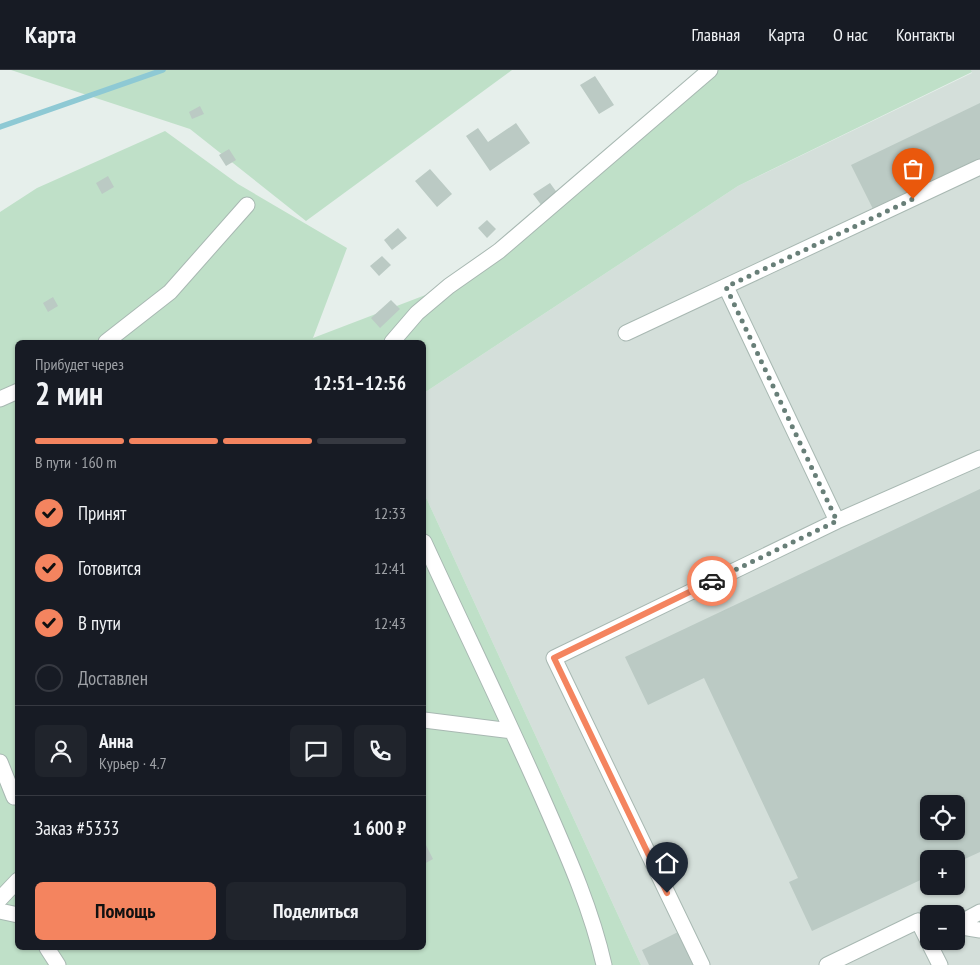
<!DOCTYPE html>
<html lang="ru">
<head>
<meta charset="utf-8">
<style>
	:root { --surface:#171b24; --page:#20242c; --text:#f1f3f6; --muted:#9ea1a6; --line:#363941; --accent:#f4845f }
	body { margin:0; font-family:"PT Sans Narrow",sans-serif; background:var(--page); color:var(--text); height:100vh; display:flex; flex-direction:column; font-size:19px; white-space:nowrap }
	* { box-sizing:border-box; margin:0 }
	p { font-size:16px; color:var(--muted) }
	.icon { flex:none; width:28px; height:28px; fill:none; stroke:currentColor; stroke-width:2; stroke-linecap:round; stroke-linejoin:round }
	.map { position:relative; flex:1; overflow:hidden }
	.details { position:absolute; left:15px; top:270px; width:411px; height:610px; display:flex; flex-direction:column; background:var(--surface); border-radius:8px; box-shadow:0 1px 4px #0004 }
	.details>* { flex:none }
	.controls { position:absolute; left:920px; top:725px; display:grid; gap:10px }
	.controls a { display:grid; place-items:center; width:45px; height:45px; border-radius:8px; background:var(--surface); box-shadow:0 1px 4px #0004; font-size:25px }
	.pin { position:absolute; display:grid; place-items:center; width:42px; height:42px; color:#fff; margin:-51px -21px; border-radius:50% 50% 50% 0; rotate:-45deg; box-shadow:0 0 5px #0007 }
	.pin .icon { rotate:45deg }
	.courier { position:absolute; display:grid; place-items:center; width:50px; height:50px; margin:-25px; border:4px solid #f4845f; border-radius:50%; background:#fff; color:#222; box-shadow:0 1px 6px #0007 }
	.overview em { font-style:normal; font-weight:700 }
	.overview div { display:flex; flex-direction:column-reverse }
	.overview { display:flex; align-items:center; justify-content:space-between; height:85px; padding:0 20px }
	h1 { font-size:32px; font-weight:700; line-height:38px }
	.bar { display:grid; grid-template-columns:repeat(4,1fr); gap:8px 5px; align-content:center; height:60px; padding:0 20px }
	.bar i { height:6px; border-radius:4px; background:var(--line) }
	.bar .selected { background:var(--accent) }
	.bar p { grid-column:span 4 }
	.line { display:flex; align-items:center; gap:12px; padding:0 20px; border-top:1px solid var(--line) }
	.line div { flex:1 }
	.round { display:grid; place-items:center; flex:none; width:52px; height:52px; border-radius:8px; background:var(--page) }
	ol { padding:0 20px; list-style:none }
	li { display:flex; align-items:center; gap:15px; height:55px }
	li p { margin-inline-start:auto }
	li .icon { padding:5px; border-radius:50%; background:var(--accent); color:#111; stroke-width:4 }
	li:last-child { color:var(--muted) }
	li i { width:28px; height:28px; border:2px solid var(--line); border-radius:50% }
	.button { display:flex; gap:10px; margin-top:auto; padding:10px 20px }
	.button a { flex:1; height:58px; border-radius:8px; background:var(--accent); color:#111; font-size:20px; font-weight:700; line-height:58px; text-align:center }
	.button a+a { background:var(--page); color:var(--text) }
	header { display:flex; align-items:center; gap:30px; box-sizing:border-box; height:70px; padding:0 25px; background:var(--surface); border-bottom:1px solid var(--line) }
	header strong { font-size:24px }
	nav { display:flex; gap:28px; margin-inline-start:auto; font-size:18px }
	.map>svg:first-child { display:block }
	.built { fill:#d4dfda; fill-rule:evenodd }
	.green { fill:#bfe0c8 }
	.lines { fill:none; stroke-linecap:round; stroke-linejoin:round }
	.stream { stroke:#8ec9d4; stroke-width:5.5 }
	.building { fill:#bbcac4; fill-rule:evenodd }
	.minor-casing { stroke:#a8b8b2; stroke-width:17 }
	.minor { stroke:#fff; stroke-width:15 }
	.done { stroke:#687f78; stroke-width:5; stroke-dasharray:0 9 }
	.route { stroke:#f4845f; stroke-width:6 }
</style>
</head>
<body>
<header>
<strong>Карта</strong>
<nav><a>Главная</a><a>Карта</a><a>О нас</a><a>Контакты</a></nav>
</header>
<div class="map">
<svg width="980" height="895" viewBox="0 0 980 895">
	<rect width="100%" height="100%" fill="#e6efeb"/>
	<path class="built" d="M971,0h9v895h-339l-217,-472v-100l314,-207 234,-113zM929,734h27v27h-27zM929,789h27v27h-27zM929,844h27v27h-27z"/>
	<path class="green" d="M11,0h501l-206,151 -116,-92z
		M710,0h261l1,2 -234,114 -314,207v-51h-406v606h406v-455l217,472h-641v-753l37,-24 128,-57 73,53 109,64 -34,90 136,-52z"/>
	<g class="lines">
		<path class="stream" d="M0,57l163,-57"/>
	</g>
	<path class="building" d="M595,6l19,29 -15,9 -19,-29z
		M980,33v57l-106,51 -23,-46z
		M200,36l4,8 -12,5 -3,-7z
		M516,53l14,20 -40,28 -24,-35 12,-8 10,14z
		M229,79l7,11 -10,6 -7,-11z
		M430,99l22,25 -15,13 -22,-26z
		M108,106l6,11 -12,7 -6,-11z
		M550,113l8,11 -16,12 -9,-12z
		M487,150l9,9 -9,9 -9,-10z
		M398,158l9,10 -15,12 -8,-10z
		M382,186l9,9 -12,11 -9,-10z
		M53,227l5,9 -10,6 -5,-9z
		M391,230l9,9 -20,19 -9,-10z
		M980,419v363l-24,11v-4h-27v17l-117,55 -23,-49 9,-4 -94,-200 -56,27 -23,-48zM929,734h27v27h-27z
		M424,771l9,18 -9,5z
		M680,861l17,34h-48l-7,-15z"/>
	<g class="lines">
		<g class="minor-casing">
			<path id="minor" d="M726,217l111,234
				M626,263l354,-166
				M106,272l64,-50 77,-87
				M392,272l25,-29 32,-27 50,-35 211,-181
				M0,329l18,-8
				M424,472c39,85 80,169 118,255 24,55 49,110 62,168
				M424,650l88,11
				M0,692l14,35 4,-1
				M0,829l18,-19
				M0,841l18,4
				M918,851l22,44
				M956,855l24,-13
				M956,856l24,4
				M47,878l11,17
				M702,895l-148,-307 283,-137 143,-63
				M827,895l91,-44 11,1"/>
		</g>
		<use href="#minor" class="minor"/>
	</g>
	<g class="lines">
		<path class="done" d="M712,511l125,-60 -111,-234 187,-88"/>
		<path class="route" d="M667,823l-113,-235 158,-77"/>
	</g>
</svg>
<div class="controls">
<a><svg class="icon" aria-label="locate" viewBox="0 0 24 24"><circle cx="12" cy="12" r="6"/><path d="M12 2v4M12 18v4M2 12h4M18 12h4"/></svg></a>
<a>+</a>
<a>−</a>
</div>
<div class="pin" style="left:913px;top:129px;background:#ea580c"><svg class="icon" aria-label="bag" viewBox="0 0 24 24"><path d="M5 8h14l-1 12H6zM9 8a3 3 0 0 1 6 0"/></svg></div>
<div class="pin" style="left:667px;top:823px;background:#1f2937"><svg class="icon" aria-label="home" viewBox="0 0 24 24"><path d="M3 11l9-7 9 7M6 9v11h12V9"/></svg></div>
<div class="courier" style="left:712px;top:511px"><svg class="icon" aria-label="car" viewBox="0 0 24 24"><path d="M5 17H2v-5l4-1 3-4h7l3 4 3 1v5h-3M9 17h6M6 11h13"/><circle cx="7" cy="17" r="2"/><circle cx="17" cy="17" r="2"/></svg></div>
<section class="details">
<div class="overview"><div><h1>2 мин</h1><p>Прибудет через</p></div><em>12:51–12:56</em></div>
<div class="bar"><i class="selected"></i><i class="selected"></i><i class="selected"></i><i></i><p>В пути · 160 m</p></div>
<ol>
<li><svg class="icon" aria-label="check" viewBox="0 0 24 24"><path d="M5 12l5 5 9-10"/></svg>Принят<p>12:33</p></li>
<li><svg class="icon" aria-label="check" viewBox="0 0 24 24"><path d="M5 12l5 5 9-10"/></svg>Готовится<p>12:41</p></li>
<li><svg class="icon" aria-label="check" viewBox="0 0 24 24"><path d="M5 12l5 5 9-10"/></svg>В пути<p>12:43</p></li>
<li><i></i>Доставлен</li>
</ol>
<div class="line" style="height:90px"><a class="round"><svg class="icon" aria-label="person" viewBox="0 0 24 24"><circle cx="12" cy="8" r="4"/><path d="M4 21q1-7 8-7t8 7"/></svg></a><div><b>Анна</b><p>Курьер · 4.7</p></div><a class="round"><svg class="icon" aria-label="chat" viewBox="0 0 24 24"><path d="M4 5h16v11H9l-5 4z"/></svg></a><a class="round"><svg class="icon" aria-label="phone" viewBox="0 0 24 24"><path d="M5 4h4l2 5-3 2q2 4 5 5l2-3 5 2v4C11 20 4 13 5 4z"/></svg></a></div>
<div class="line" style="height:65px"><div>Заказ #5333</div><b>1 600 ₽</b></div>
<div class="button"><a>Помощь</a><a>Поделиться</a></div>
</section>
</div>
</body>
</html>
